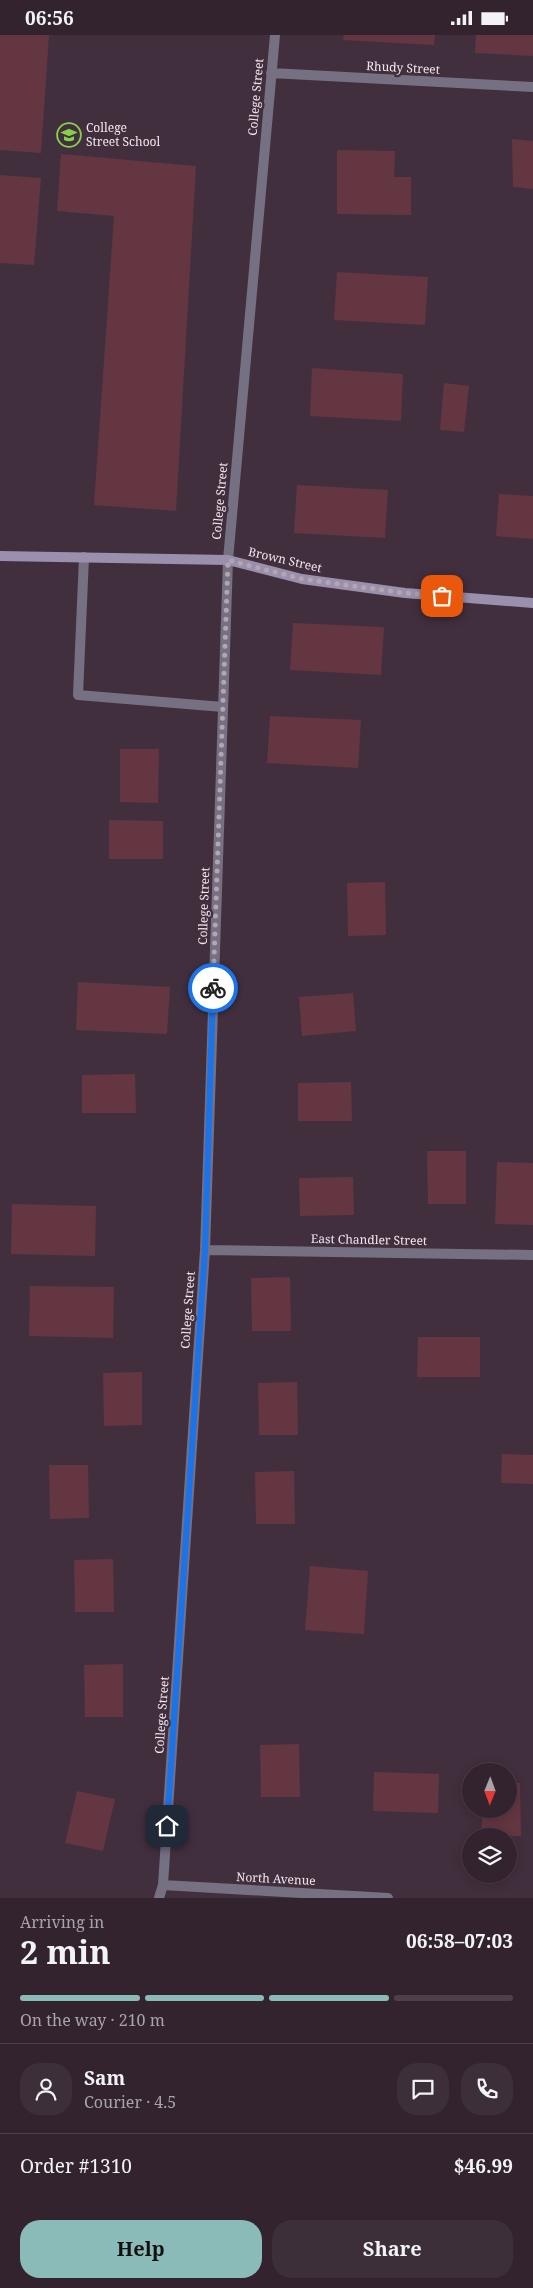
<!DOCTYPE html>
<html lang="en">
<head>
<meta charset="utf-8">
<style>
	:root { --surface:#32232e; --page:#3d2f3a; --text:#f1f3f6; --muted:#a8a4aa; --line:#4d404a; --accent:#8bbbb9 }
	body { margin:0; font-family:"Noto Serif",serif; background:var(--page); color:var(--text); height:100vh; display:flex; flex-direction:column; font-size:19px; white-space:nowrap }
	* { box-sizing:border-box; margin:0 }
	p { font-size:16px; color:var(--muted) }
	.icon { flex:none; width:28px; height:28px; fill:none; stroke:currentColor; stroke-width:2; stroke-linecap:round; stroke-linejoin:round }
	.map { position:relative; height:1863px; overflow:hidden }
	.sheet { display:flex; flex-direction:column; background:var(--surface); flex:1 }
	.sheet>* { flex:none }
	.needle { width:32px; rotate:181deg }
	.fabs { position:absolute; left:462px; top:1728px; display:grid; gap:10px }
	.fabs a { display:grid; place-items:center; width:55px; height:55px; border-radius:50%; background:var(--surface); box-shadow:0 2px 12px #0003,0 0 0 1px var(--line); font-size:25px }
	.pin { position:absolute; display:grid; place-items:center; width:42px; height:42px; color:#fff; margin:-21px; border-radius:10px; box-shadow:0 2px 8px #0006 }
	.courier { position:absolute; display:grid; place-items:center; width:50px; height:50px; margin:-25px; border:4px solid #1a73e8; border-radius:50%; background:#fff; color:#222; box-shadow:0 1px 6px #0007 }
	.headline em { font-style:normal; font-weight:700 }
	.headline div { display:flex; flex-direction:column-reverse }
	.headline { display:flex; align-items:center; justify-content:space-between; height:85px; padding:0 20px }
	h1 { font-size:32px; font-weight:700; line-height:38px }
	.bar { display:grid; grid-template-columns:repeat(4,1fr); gap:8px 5px; align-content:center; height:60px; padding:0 20px }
	.bar i { height:6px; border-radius:4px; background:var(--line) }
	.bar .on { background:var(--accent) }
	.bar p { grid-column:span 4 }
	.line { display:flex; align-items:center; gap:12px; padding:0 20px; border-top:1px solid var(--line) }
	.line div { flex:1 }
	.round { display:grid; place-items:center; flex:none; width:52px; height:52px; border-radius:20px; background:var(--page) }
	.button { display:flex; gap:10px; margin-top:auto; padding:10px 20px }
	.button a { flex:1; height:58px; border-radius:20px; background:var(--accent); color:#111; font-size:20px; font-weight:700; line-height:58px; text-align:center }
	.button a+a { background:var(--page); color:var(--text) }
	.status { display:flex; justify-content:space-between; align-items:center; height:35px; padding:0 25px; background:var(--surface); direction:ltr }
	.status svg { height:14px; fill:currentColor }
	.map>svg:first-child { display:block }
	.building { fill:#633641 }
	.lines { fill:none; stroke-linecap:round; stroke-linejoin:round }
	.lane { stroke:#767083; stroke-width:10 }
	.street { stroke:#767083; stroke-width:10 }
	.secondary { stroke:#9a90ae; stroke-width:10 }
	.done { stroke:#b4a6b1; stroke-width:5; stroke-dasharray:0 9 }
	.route { stroke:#1a73e8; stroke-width:6 }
	.labels { text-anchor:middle; stroke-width:5; stroke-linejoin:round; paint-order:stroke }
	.street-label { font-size:12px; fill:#f2e6ef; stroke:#422f3e }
	.poi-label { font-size:12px; fill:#f2e6ef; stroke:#422f3e; text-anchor:start }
</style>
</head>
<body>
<div class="status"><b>06:56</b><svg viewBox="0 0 49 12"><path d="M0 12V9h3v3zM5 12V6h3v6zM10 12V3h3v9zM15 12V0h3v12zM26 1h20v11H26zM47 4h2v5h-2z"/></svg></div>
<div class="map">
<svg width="533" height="1863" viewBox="0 0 533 1863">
	<rect width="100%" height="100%" fill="#422f3e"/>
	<path class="building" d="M0,0h49l-8,118 -41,-3z
		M344,0h91l-1,10 -91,-5z
		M476,0h57v21l-58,-3z
		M512,104l21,2v48l-20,-2z
		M337,115l58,1 -1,26h17v38l-74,-1z
		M61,119l135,12 -20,345 -82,-6 20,-289 -57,-5z
		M0,140l41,3 -7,87 -34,-2z
		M337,237l91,5 -3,48 -91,-5z
		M312,333l91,6 -2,47 -91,-5z
		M444,348l25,3 -5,46 -24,-2z
		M297,450l91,5 -3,48 -91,-5z
		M499,459l34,2v43l-37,-3z
		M293,588l91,4 -3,48 -91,-5z
		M270,681l91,4 -3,48 -91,-5z
		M120,714h39l-1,54 -38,-1z
		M109,785l54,1v38h-54z
		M385,847l1,53 -38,1 -1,-53z
		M78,947l92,5 -3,47 -91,-4z
		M353,958l3,38 -54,5 -3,-39z
		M135,1039l1,39h-54v-38z
		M351,1047l1,39h-54v-38z
		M427,1116h39v53h-38z
		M497,1127l36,1v62l-38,-1z
		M353,1142l1,38 -54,1 -1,-38z
		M12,1169l84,2 -1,50 -84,-2z
		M290,1242l1,54h-39l-1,-53z
		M30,1251l84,1 -1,51 -84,-2z
		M418,1302h62v40h-63z
		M142,1337v53l-38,1 -1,-53z
		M297,1347l1,53h-39l-1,-52z
		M502,1419l31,1v29l-32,-1z
		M49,1430h39l1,53 -39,1z
		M294,1436l1,53h-39l-1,-52z
		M113,1524l1,53h-39l-1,-52z
		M310,1531l58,5 -4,63 -59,-4z
		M123,1629v53h-38l-1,-52z
		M299,1709l1,53h-39l-1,-52z
		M374,1737l65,2 -1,39 -65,-2z
		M509,1748h11l1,53h-39v-27h27z
		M77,1756l38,8 -12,52 -38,-8z"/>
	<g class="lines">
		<path class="lane" d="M84,522l-6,138 145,12"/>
		<path class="street" d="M271,38l262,14
			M205,1215l328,5
			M163,1850l225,13
			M159,1863l4,-13 42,-635 23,-690 47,-525"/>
		<path class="secondary" d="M0,521l228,4 74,19 103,14 128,10"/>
	</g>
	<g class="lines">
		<path class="done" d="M213,953l15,-428 74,19 103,14 37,3"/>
		<path class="route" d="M167,1791l38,-576 8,-262"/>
	</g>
	<defs>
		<g id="school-ring" transform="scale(1.25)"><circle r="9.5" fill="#422f3e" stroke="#87cf4b" stroke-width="1.5"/><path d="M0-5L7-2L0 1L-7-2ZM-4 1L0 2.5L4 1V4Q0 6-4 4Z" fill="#87cf4b"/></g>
	</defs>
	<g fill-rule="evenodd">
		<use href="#school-ring" x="69" y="100"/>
	</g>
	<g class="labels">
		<g class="street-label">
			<text transform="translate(403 33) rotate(3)" y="4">Rhudy Street</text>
			<text transform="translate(256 62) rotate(-85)" y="4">College Street</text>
			<text transform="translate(220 466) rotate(-85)" y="4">College Street</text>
			<text transform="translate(285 525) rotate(13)" y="4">Brown Street</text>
			<text transform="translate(204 871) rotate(-88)" y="4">College Street</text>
			<text transform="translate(369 1205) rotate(1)" y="4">East Chandler Street</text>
			<text transform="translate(188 1275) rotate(-86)" y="4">College Street</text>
			<text transform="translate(162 1680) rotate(-86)" y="4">College Street</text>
			<text transform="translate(276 1844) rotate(3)" y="4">North Avenue</text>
		</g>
		<g class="poi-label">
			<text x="86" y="97">College<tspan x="86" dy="14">Street School</tspan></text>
		</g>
	</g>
</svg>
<div class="fabs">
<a><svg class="needle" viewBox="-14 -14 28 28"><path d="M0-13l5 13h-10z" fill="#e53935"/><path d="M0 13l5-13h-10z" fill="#a8a4aa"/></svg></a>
<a><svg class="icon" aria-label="layers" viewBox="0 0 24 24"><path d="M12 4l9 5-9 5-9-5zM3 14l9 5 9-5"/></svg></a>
</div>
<div class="pin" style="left:442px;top:561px;background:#ea580c"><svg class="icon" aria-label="bag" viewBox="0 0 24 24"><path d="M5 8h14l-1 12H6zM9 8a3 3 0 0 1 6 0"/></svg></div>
<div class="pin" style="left:167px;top:1791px;background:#1f2937"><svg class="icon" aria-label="home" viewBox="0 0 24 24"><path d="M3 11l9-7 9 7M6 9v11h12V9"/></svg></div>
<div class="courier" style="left:213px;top:953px"><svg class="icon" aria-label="bike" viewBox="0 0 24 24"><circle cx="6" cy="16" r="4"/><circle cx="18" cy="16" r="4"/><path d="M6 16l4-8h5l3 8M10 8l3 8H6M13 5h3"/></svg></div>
</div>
<section class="sheet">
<div class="headline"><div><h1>2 min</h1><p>Arriving in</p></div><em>06:58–07:03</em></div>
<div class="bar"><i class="on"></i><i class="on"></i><i class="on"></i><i></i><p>On the way · 210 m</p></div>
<div class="line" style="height:90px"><a class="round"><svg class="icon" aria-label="person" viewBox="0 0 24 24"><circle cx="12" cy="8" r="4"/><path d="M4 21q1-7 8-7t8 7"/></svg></a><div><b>Sam</b><p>Courier · 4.5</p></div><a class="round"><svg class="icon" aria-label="chat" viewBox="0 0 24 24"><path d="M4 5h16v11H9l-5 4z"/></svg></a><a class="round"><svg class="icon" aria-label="phone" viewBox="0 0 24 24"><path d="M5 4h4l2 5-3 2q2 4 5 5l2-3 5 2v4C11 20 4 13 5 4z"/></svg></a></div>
<div class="line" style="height:65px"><div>Order #1310</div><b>$46.99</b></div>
<div class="button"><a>Help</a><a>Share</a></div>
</section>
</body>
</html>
